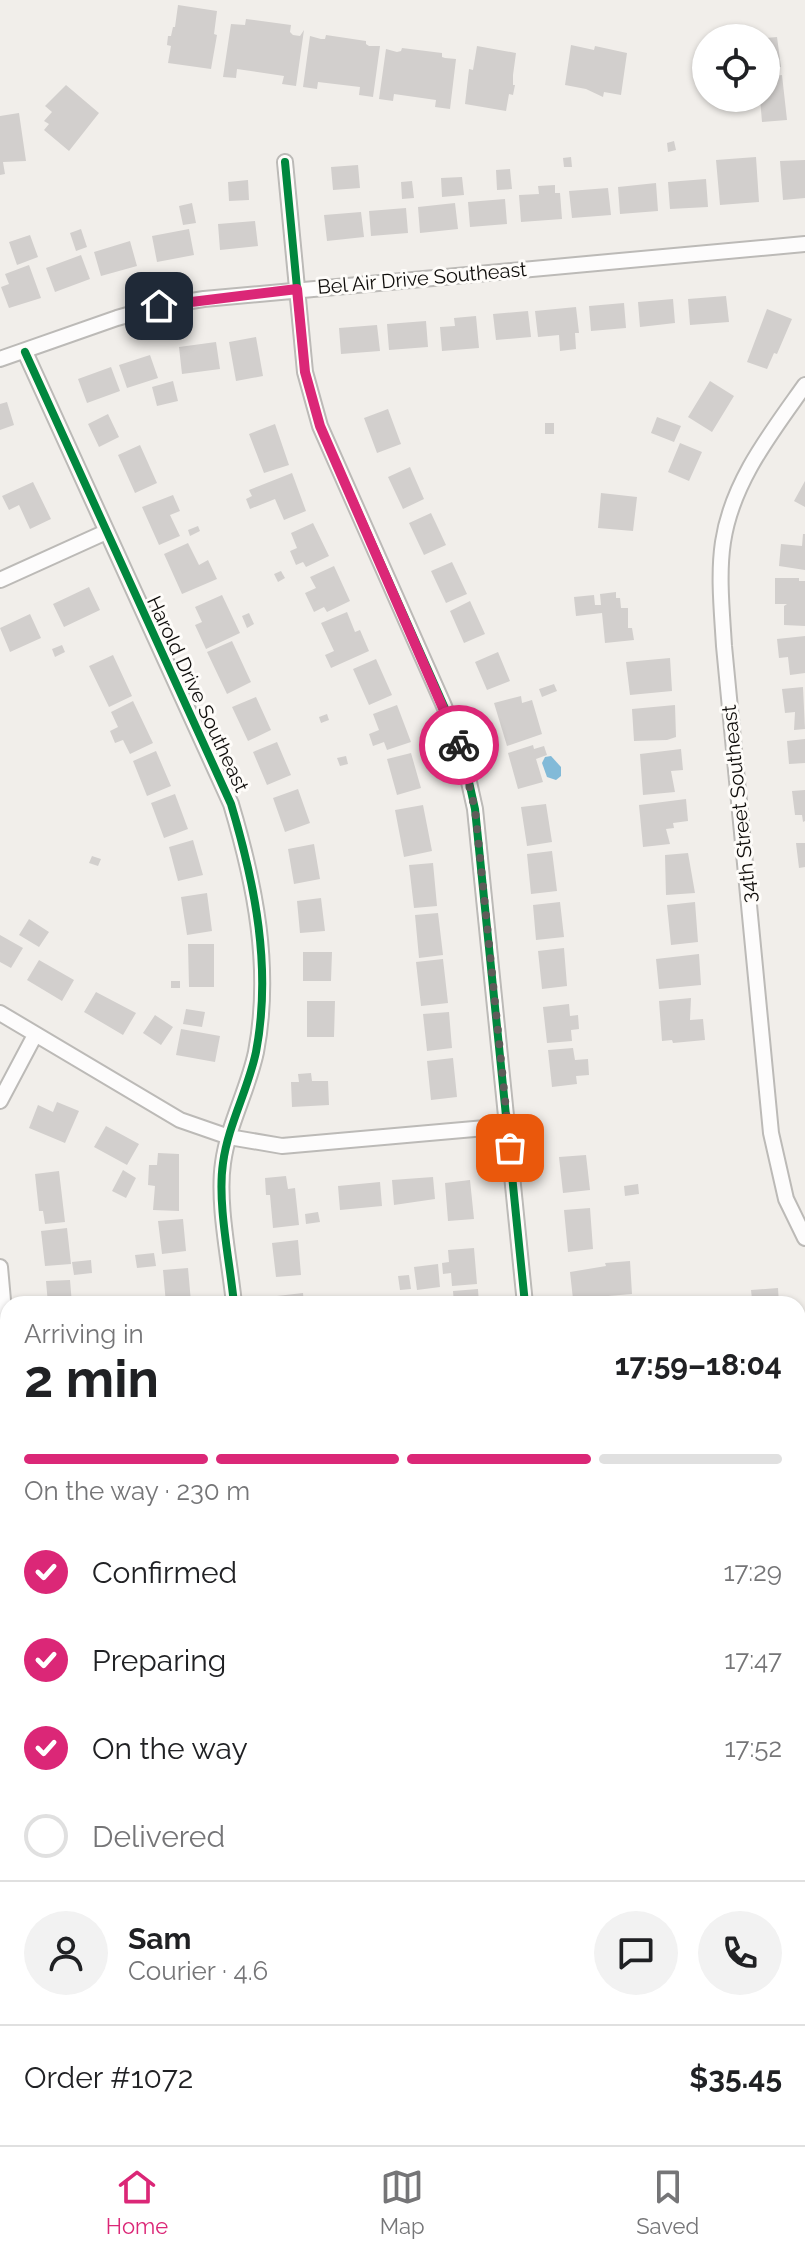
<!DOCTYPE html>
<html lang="en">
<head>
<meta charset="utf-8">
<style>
	:root { --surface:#fff; --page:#f2f2f2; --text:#202124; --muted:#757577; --line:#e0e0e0; --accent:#db2777 }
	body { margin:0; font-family:Raleway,sans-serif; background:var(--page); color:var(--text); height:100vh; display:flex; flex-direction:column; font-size:30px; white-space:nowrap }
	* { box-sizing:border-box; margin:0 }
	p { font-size:26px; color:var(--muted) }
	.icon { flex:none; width:44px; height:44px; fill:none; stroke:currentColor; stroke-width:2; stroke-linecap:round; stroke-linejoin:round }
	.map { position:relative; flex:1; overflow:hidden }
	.panel { position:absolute; left:0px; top:1296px; width:806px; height:850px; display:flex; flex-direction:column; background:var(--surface); border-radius:24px 24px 0 0; box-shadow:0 2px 6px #0004 }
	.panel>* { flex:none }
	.controls { position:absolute; left:692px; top:24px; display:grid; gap:16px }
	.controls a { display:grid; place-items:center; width:88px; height:88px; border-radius:50%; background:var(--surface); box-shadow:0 2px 6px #0004; font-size:40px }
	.pin { position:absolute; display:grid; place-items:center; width:68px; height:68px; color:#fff; margin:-34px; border-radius:16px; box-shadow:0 4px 12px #0006 }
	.courier { position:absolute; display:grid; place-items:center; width:80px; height:80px; margin:-40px; border:6px solid #db2777; border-radius:50%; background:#fff; color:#222; box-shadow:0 2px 10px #0007 }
	.head em { font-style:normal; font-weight:700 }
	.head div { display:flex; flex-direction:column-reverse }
	.head { display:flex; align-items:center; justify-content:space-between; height:136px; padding:0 24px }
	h1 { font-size:52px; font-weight:700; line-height:60px }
	.bar { display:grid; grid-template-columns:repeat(4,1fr); gap:12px 8px; align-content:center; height:96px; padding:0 24px }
	.bar i { height:10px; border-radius:6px; background:var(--line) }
	.bar .selected { background:var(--accent) }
	.bar p { grid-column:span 4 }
	.line { display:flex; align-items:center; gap:20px; padding:0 24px; border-top:2px solid var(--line) }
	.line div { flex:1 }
	.round { display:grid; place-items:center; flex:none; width:84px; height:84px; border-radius:42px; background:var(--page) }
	ol { padding:0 24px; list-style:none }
	li { display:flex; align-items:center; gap:24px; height:88px }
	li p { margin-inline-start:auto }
	li .icon { padding:8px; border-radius:50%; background:var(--accent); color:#fff; stroke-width:4 }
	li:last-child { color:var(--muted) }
	li i { width:44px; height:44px; border:4px solid var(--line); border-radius:50% }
	.dock { display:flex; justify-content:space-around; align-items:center; height:112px; border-top:2px solid var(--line); background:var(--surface); font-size:22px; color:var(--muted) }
	.dock a { display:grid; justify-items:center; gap:4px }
	.dock .selected { color:var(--accent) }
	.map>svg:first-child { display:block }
	.water { fill:#82bad8 }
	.building { fill:#d2cfcd }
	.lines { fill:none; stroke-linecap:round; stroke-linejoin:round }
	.lane-casing { stroke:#bcbab7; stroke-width:11 }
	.street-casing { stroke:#bcbab7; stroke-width:18 }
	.lane { stroke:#fdfcfc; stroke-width:7 }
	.street { stroke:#fdfcfc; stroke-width:14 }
	.cycleway-casing { stroke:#fefcf9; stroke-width:13 }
	.cycleway { stroke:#00873e; stroke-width:8 }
	.done { stroke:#5e5c59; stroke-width:8; stroke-dasharray:0 14.4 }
	.route { stroke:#db2777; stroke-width:10 }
	.labels { text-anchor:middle; stroke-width:6; stroke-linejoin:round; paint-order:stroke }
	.street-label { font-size:20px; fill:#0f0d0b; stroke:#fefcf9 }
</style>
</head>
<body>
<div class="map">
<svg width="805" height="2145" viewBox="0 0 805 2145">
	<rect width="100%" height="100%" fill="#f1eeea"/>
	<path class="water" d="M551,756l10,11v9l-5,4 -9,-3 -5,-14 3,-6z"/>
	<path class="building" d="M178,5l39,6 -3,23 3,1 -6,34 -43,-6 3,-17 -4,-1 1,-9h3l2,-9h2z
		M246,19l45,6 -1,7 3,3 7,1 4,-6 -8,56 -14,-2 2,-8 -47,-7 -1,9 -13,-1 8,-53 14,1z
		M326,35l40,6v3l3,2h11l-7,51 -14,-2 1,-8 -42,-5 -1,7 -14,-2 7,-51 11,3h4z
		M777,37l4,30 -15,2v-31z
		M571,45l23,5 1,-4 32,7 -6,42 -17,-3 -1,5 -17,-8 -21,-4z
		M477,46l39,7 -3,22v10h2l-2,10 -4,-1 -3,17 -41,-7 4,-35 4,1z
		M402,48l40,5v4l3,1 11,1 -6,50 -15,-2 1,-7 -42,-6 -1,7 -14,-2 7,-50 11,3 4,-1z
		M782,75l5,45 -25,2 -2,-24h6v-21z
		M66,85l33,28 -30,38 -25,-21 5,-6 -5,-3 8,-9 -7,-6z
		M19,113l7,48 -23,1 2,12 -5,1v-59z
		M674,141l2,9 -8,2 -1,-9z
		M571,157l1,10h-8l-1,-9z
		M756,157l3,45 -39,3 -4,-45z
		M805,160v38l-22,2 -3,-39z
		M358,165l2,23 -27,2 -2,-23z
		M510,169l2,20 -15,1 -1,-20z
		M462,177l2,18 -22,2 -1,-19z
		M706,179l2,28 -38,2 -2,-27z
		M248,180l1,20 -20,1 -1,-19z
		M412,181l2,17 -12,1 -1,-17z
		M656,183l2,28 -38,3 -2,-27z
		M555,185v8h5l2,26 -41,3 -2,-27 20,-1 -1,-8z
		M608,188l3,27 -39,3 -3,-27z
		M505,199l2,25 -37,3 -2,-25z
		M192,203l4,20 -13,2 -4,-19z
		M455,203l3,26 -38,4 -2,-26z
		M406,208l2,25 -37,3 -2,-25z
		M361,212l3,25 -37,4 -3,-26z
		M255,221l3,25 -38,4 -2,-26z
		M81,229l6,18 -11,4 -6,-18z
		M189,229l5,26 -37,7 -5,-26z
		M30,235l8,22 -21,8 -8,-23z
		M130,241l7,25 -36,10 -7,-24z
		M81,255l9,24 -35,13 -9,-24z
		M29,265l12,33 -32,10 -8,-21 8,-3 -4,-10z
		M726,296l3,26 -39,3 -2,-26z
		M673,299l2,24 -35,4 -2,-25z
		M624,303l2,25 -35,3 -2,-25z
		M576,307l3,26h-4l1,16 -16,2 -1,-16 -21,2 -3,-26z
		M767,309l25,10 -15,35 -3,-1 -7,16 -20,-7z
		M528,311l3,26 -35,3 -3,-26z
		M476,316l3,32 -37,3 -2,-24 15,-1 -1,-8z
		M426,321l2,26 -39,3 -2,-26z
		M377,325l3,26 -39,3 -2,-26z
		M256,337l7,39 -27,5 -7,-39z
		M216,342l4,27 -38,5 -3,-27z
		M150,355l8,23 -31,10 -8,-23z
		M111,367l9,24 -33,12 -9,-24z
		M173,381l5,20 -21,5 -5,-19z
		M710,381l24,15 -22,36 -24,-15z
		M7,402l7,23 -14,5v-26z
		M388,409l13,35 -24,9 -13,-35z
		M108,414l11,23 -20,10 -11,-23z
		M657,417l24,9 -7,16 -23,-9z
		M545,423h9v11h-9z
		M275,424l14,41 -25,8 -15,-39z
		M680,443l22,9 -13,29 -21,-9z
		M140,445l17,38 -22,10 -17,-38z
		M410,467l14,32 -21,10 -15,-32z
		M292,473l14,38 -22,9 -9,-21 -25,10 -4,-10 6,-3 -3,-6z
		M805,481v26l-11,-6z
		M33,482l18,37 -21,10 -11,-24 -10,5 -7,-14z
		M601,493l36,4 -4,34 -35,-3z
		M173,495l7,16 -10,4 10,21 -21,9 -17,-38z
		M431,513l15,32 -22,10 -15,-32z
		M313,523l16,33 -23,11 -3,-5 -7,3 -6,-14 7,-3 -6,-15z
		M198,526l2,5 -10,5 -2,-6z
		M803,534h2v36l-26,-4 2,-22 21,2z
		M188,543l11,22 9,-5 9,19 -35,15 -18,-40z
		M452,562l15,32 -21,9 -15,-32z
		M334,566l16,35 -23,11 -3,-5 -10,5 -9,-19 11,-5 -6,-11z
		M281,571l4,7 -7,4 -4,-8z
		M775,578h24v3h6v45l-21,-1v-19l3,-2h-12z
		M89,587l11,23 -36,17 -11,-23z
		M616,592v6h4l1,10h7v20h4l2,12 -29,3 -3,-30 -26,3 -2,-19 20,-2 1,10h6l-1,-11z
		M222,595l18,38 -34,16 -11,-24 7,-3 -7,-15z
		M470,601l15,33 -21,9 -14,-32z
		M347,612l8,20 5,-2 9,21 -38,17 -6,-13 9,-4 -13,-28z
		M249,613l5,11 -7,4 -5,-12z
		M30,614l11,24 -31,14 -10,-24z
		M805,636v37l-15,2 -2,-18 -9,1 -2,-19z
		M232,641l19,41 -24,12 -20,-42z
		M62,645l3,7 -10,5 -3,-8z
		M498,652l12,29 -23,9 -12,-28z
		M113,655l19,41 -23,11 -20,-41z
		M670,658l2,33 -42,4 -4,-33z
		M376,659l16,36 -23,10 -16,-36z
		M554,684l3,7 -15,6 -3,-8z
		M803,687l2,42 -11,1 1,-18 -10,1 -3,-24z
		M521,696l1,7 10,-3 10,34 -35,12 -13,-43z
		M256,697l15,33 -23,11 -16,-34z
		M133,701l20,42 -23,11 -7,-14 -8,3 -5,-12 8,-4 -7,-15z
		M397,705l14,37 -24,8 -3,-8 -11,4 -4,-12 10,-4 -6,-16z
		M675,705l1,32 -9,3 -33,1 -2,-32z
		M327,714l2,6 -8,3 -2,-6z
		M805,739v24l-16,1 -2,-23z
		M277,742l14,33 -24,10 -14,-33z
		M533,745l1,4 10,-3 3,9 -11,4 7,23 -25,7 -10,-36z
		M681,749l2,21 -12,1 4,21 -32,3 -3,-41z
		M156,751l15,35 -24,10 -14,-35z
		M411,753l10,35 -24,7 -10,-36z
		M346,756l2,8 -8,2 -3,-8z
		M298,789l12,34 -25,9 -12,-34z
		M805,790v31l-2,1 -1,-7h-7l-3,-24z
		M175,794l13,35 -24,9 -13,-35z
		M686,799l2,22 -15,2 1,5 -8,1 4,15 -27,3 -4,-42z
		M546,804l6,38 -25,4 -6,-39z
		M423,805l9,46 -28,6 -9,-47z
		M193,840l10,35 -25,6 -9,-34z
		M796,843h9v24l-6,1z
		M314,844l6,35 -26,5 -6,-35z
		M552,851l5,40 -26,3 -4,-40z
		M688,853l7,40 -29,2 -1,-40z
		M92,856l9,3 -3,7 -9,-3z
		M433,863l4,43 -23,2 -5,-43z
		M207,893l5,38 -25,4 -6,-38z
		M321,898l4,33 -25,2 -3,-32z
		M560,902l4,35 -28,3 -3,-35z
		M695,902l3,40 -27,3 -4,-40z
		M438,913l5,42 -24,3 -4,-43z
		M29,919l20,13 -10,15 -20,-12z
		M0,935l23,13 -12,20 -11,-6z
		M188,944h26v43h-25z
		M564,948l3,38 -25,3 -4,-38z
		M303,952h29l-1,29h-28z
		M699,954l2,31 -42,4 -3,-30z
		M443,959l5,44 -27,3 -5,-44z
		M39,960l35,20 -12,21 -35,-21z
		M171,981h9v7h-9z
		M96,992l40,21 -13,22 -39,-23z
		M691,998l-1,22 13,-1 2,21 -32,3 -1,-3 -10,1 -3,-40z
		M307,1001h28l-1,36h-27z
		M569,1004l1,12 8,-1 1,14 -8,1 1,11 -25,2 -4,-36z
		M186,1009l19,3 -3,15 -19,-3z
		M449,1012l3,36 -25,3 -4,-37z
		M155,1015l18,12 -12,18 -18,-12z
		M181,1029l39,7 -5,26 -39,-7z
		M573,1048l2,12 13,-1 1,16 -13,1 1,8 -25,3 -4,-37z
		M453,1058l4,39 -26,3 -4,-39z
		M311,1073l1,8h16l1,24 -37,2 -1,-25h8l-1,-8z
		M57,1102l22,9 -14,32 -36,-15 9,-23 15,7z
		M106,1126l33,18 -12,21 -33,-18z
		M158,1153l21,1v57l-26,-1 2,-24 -7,-1 1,-20h8z
		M586,1155l4,35 -27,3 -4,-36z
		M123,1170l13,8 -10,20 -14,-7z
		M59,1171l6,51 -20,2 -2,-13h-4l-4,-37z
		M286,1176l2,13 7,-1 4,37 -26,3 -3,-33h-4l-1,-17z
		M433,1177l2,22 -41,6 -2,-25z
		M470,1180l4,39 -26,2 -3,-38z
		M380,1182l2,24 -42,4 -2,-24z
		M638,1184l1,10 -14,2 -1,-10z
		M590,1208l3,41 -25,3 -4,-42z
		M318,1212l2,10 -14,2 -1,-10z
		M183,1219l3,32 -24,3 -4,-33z
		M67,1228l4,36 -26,2 -4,-35z
		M298,1240l3,35 -25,2 -4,-34z
		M474,1248l3,36 -25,2 -1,-13 -8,1 -1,-11 7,-1 -1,-12z
		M154,1253l2,13 -19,2 -2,-13z
		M91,1260l1,13 -18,2 -2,-13z
		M630,1261l2,33 -59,5 -3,-27 36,-6 -1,-3z
		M438,1264l2,23 -23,3 -3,-23z
		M188,1268l3,34 -25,2 -3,-34z
		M409,1275l2,14 -11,1 -2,-14z
		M70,1280l2,24h-24l-2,-23z
		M778,1288l1,16h-50v-3l23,-2 -1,-9z
		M478,1289l1,15h-25l-1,-13z
		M303,1293l1,11h-26l-1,-8z
		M151,1297v7h-19v-5z
		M805,1497v41l-7,-10v-23z
		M805,1673v25l-7,-3z
		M8,1922v37l-8,1v-37z
		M805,1944v90h-7v-89z
		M8,2132v6h10l4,7h-22v-8z
		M249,2138h13l1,7h-13z
		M385,2138h25l1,7h-26z
		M451,2138h45l1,7h-45z
		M541,2138h30l1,7h-57l-1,-4z"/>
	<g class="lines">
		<g class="lane-casing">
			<path id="lane" d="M798,1937h7
				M798,2053l7,-1"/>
		</g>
		<g class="street-casing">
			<path id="street" d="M285,162l20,210 15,54 124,280 19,49 12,54 50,495
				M25,352l206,452c24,80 41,164 25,248 -8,38 -28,73 -33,111 -6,41 7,99 11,141
				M0,359l117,-41 42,-12 45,-7 601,-55
				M805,385c-34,48 -73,97 -82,157 -5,33 -1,70 1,104l47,487 15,66 19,39
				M0,580l106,-48
				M0,1013l180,107 49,17 53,9 226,-20
				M0,1101l35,-66
				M0,1267l8,89
				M0,1496l8,-34
				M798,1592l7,9
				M0,1668l8,76
				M0,1869l8,-10
				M0,2037l8,12
				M69,2138l4,7
				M605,2138l1,7"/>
		</g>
		<use href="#lane" class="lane"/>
		<use href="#street" class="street"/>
		<g class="cycleway-casing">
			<path id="cycleway" d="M285,162l20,210 15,54 124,280 19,49 12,54 50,495
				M25,352l206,452c24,80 41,164 25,248 -8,38 -28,73 -33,111 -6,41 7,99 11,141"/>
		</g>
		<use href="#cycleway" class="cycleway"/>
	</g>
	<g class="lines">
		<path class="done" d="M459,745l16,64 35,339"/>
		<path class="route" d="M159,306l138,-17 8,83 15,54 139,319"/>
	</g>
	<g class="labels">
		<g class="street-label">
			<text transform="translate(422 278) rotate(-5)" y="7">Bel Air Drive Southeast</text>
			<text transform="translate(198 694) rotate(65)" y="7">Harold Drive Southeast</text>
			<text transform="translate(739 804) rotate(-96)" y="7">34th Street Southeast</text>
		</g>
	</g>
</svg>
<div class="controls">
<a><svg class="icon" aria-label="locate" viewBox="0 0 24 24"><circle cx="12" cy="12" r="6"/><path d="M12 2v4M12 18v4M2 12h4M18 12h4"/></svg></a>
</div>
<div class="pin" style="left:510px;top:1148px;background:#ea580c"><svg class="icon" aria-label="bag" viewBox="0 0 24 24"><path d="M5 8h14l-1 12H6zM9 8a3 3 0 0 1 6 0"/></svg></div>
<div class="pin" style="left:159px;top:306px;background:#1f2937"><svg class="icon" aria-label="home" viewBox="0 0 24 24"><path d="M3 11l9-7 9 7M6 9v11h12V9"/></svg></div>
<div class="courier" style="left:459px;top:745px"><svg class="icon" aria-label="bike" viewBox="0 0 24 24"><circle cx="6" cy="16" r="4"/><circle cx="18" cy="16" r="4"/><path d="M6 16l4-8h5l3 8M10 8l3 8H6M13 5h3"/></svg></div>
<section class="panel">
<div class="head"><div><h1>2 min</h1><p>Arriving in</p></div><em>17:59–18:04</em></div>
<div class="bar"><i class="selected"></i><i class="selected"></i><i class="selected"></i><i></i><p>On the way · 230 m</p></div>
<ol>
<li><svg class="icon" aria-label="check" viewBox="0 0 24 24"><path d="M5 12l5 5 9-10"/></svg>Confirmed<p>17:29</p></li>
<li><svg class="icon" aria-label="check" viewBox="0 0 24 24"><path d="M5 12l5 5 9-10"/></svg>Preparing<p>17:47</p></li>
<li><svg class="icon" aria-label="check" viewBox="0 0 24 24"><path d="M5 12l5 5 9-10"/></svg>On the way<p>17:52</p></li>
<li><i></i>Delivered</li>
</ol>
<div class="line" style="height:144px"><a class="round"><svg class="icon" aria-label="person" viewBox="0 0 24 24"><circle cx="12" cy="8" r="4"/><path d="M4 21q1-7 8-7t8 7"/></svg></a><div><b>Sam</b><p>Courier · 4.6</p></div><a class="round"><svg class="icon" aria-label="chat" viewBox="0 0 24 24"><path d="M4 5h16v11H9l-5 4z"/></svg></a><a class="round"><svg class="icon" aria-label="phone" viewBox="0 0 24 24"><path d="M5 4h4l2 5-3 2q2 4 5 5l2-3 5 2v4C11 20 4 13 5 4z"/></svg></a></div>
<div class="line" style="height:104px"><div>Order #1072</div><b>$35.45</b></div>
</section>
</div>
<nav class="dock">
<a class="selected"><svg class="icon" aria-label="home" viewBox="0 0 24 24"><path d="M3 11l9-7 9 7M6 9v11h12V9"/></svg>Home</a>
<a><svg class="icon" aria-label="map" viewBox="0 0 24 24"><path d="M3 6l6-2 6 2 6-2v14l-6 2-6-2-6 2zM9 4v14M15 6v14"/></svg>Map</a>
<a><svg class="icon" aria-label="saved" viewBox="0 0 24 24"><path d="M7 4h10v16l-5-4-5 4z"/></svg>Saved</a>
</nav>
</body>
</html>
